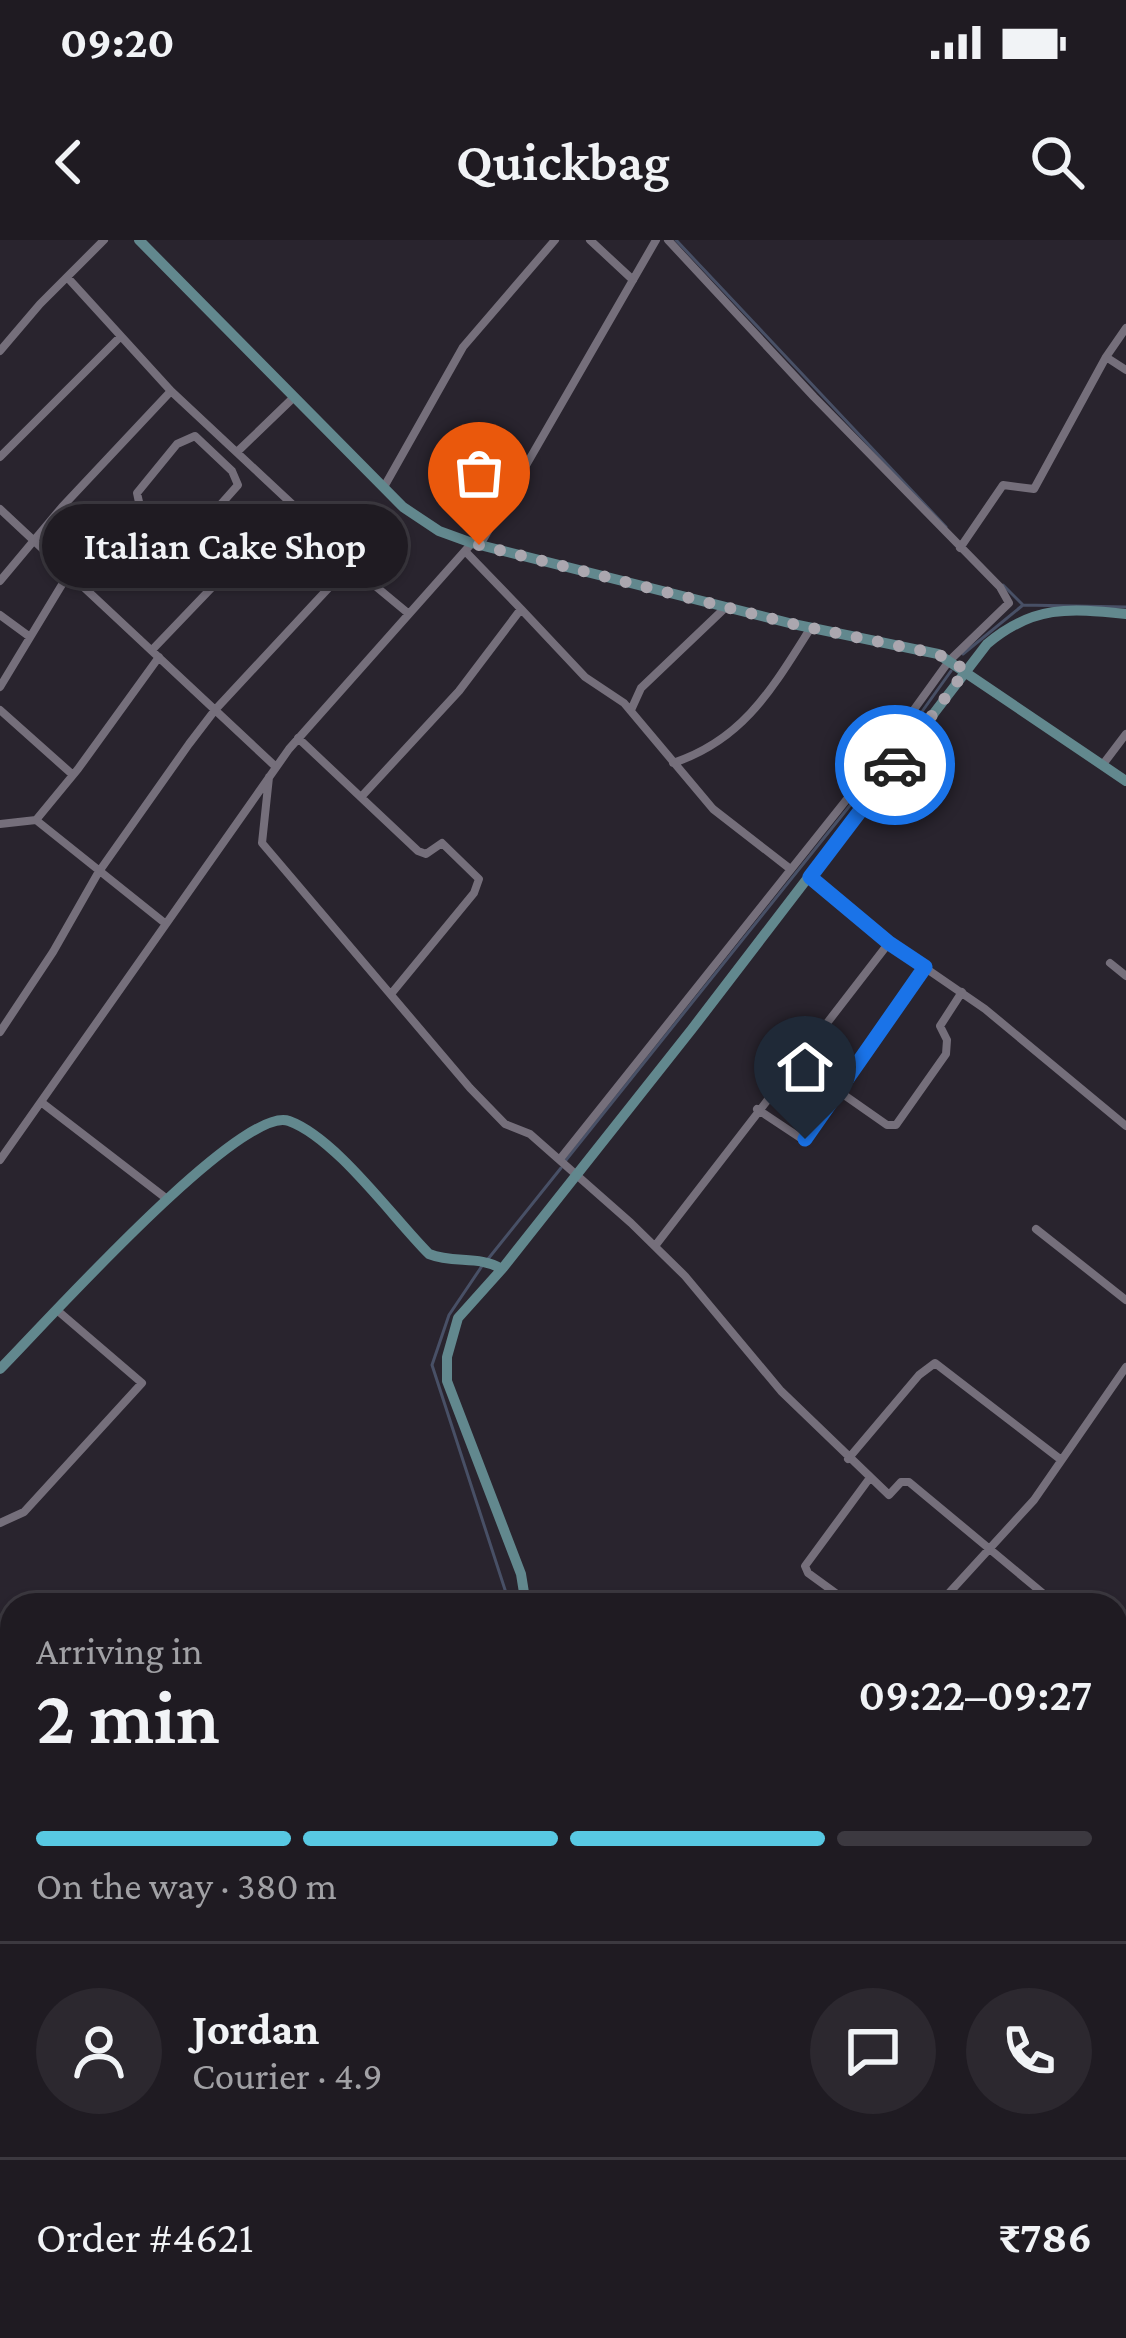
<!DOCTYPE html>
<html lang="en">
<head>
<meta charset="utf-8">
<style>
	:root { --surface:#1f1b22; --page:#2c282f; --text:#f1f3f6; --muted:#a1a1a5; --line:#3c3940; --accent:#58c9e3 }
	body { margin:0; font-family:"Crimson Pro",serif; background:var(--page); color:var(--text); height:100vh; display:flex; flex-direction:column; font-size:45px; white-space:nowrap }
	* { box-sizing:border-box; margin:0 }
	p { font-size:39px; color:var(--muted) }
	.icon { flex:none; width:66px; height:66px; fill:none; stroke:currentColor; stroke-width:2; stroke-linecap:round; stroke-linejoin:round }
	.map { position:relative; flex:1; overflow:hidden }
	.sheet { position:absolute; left:0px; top:1353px; width:1128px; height:747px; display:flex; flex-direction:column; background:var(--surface); border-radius:36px 36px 0 0; box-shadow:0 3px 9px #0004,0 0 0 3px var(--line) }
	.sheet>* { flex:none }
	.pin { position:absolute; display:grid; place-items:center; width:102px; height:102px; color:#fff; margin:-123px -51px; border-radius:50% 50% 50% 0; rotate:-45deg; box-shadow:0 0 12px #0007 }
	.pin .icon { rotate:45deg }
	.courier { position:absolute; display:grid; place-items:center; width:120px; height:120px; margin:-60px; border:9px solid #1a73e8; border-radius:50%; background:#fff; color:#222; box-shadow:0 3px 15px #0007 }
	.bubble { position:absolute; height:84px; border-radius:42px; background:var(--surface); box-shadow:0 3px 9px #0004,0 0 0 3px var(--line); font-size:39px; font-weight:600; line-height:84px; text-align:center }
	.summary em { font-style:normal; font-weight:600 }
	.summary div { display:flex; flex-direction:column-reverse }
	.summary { display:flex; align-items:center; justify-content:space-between; height:204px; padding:0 36px }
	h1 { font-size:78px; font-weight:600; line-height:90px }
	.bar { display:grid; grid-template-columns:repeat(4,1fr); gap:18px 12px; align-content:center; height:144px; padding:0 36px }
	.bar i { height:15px; border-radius:9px; background:var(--line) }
	.bar .active { background:var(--accent) }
	.bar p { grid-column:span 4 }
	.line { display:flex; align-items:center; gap:30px; padding:0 36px; border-top:3px solid var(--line) }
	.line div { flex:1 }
	.round { display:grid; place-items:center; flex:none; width:126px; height:126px; border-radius:63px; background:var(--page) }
	.status { display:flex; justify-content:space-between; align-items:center; height:84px; padding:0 60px; background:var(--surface); direction:ltr }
	.status svg { height:33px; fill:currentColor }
	header { display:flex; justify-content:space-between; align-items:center; height:156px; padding:0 36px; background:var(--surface); font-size:54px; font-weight:600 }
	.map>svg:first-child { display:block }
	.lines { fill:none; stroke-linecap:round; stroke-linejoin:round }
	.stream { stroke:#485066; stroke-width:3 }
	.street { stroke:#756f7b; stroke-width:8 }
	.secondary { stroke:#62888e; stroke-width:10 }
	.done { stroke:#aba7af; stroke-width:12; stroke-dasharray:0 21.6 }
	.route { stroke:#1a73e8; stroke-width:15 }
</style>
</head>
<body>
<div class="status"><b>09:20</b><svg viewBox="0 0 49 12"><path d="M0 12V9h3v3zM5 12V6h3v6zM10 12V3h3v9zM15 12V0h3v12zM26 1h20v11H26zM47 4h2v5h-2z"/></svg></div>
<header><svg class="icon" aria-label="back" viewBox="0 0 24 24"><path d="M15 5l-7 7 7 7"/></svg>Quickbag<svg class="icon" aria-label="search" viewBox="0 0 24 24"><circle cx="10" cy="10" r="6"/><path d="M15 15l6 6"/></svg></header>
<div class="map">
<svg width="1126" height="2098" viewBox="0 0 1126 2098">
	<rect width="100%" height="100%" fill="#29242e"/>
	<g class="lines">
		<path class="stream" d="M676,0l270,287
			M1003,345l20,20
			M963,414l60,-49 103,2
			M566,920l330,-412 55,-77
			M488,1019l73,-91
			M482,1026l-33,49 -17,50 78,240"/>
		<path class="street" d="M590,0l43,40
			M0,111l40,-47 64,-64
			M1106,117l20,13
			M171,151l121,113
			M195,196l37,35 6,14 -48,54 -11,5c-21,-8 -39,-29 -42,-51l40,-49z
			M237,212l55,-53
			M0,217l120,-120
			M384,247l79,-140 92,-107
			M0,269l276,258
			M480,305l176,-305
			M960,308l43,-63 31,4 72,-132 20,-29
			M350,325l59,49
			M0,341l62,-74 109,-116 -104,-114
			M88,351l47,-48 20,-15
			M521,369l64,68 39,26 89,106 76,59
			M0,375l30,22
			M159,417l-81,112 -42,51 130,104
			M0,447l69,-114
			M0,470l73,65
			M631,470l10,-22 85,-81
			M298,498l120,113 8,3 16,-11 37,36 -5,14 -83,101
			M673,523c70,-23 99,-74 137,-134
			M1104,523l22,-29
			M269,537l-7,66 208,245 35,36 25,10 101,89 54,53 96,115 108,104 12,-13h8l148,123
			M362,556l97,-105 62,-82 -56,-58
			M0,584l36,-4
			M810,637l79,66 96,66 141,117
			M1110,723l16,13
			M0,792l53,-80 45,-79 91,-129 26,-34 135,-145 -58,-61 -140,146
			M791,827l42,30
			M837,850l50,35h9l50,-71 1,-14 -7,-14 22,-34
			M41,862l126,97
			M757,869l45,30 5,-1 117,-172
			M560,919l311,-390 78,-108 60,-58 -9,-16 -186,-190 -146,-157
			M0,920l289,-411 183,-206
			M1036,989l90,71
			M655,1006l233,-302
			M848,1219l71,-84 16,-12 125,96
			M0,1283l24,-11 118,-129 -84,-72
			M852,1365l-44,-32 -3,-7 64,-87
			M938,1365l96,-105 92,-133
			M1116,1415l10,8
			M1116,1572l10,-24
			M1116,1667l10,6
			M12,1706l-7,12 7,12
			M1116,1734l10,6
			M1116,1808l10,-18
			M0,1847l12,-13
			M0,1920l12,-15
			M1116,1941l10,11
			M0,1964l12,9
			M85,2088l10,10
			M917,2088l8,10
			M1104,2088l9,10
			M377,2098l11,-10
			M672,2098l3,-10
			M968,2098l13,-10
			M1125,2098l1,-1"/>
		<path class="secondary" d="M139,0l264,267 36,24 33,12 321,81 145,30 188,127
			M0,1129c40,-40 242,-266 289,-248 47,17 104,97 140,133 25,10 50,1 73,15
			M526,1365l-5,-31 -74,-193v-24l11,-39 44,-49 190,-240 295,-385c46,-39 82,-36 139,-30
			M569,2088l7,10"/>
	</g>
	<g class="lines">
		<path class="done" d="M479,305l314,79 145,30 28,16 -71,95"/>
		<path class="route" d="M805,899l120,-172 -36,-24 -79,-66 85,-112"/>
	</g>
</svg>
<div class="pin" style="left:479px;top:305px;background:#ea580c"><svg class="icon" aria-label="bag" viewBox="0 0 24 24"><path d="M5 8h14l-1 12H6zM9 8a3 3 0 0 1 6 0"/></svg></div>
<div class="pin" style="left:805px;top:899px;background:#1f2937"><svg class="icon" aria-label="home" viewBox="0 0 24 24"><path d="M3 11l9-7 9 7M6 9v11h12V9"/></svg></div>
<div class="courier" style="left:895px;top:525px"><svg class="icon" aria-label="car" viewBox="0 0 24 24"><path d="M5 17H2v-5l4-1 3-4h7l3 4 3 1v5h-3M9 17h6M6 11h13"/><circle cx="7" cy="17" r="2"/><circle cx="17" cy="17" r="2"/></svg></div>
<div class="bubble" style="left:42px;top:264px;width:366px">Italian Cake Shop</div>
<section class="sheet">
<div class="summary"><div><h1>2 min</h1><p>Arriving in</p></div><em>09:22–09:27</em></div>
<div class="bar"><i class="active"></i><i class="active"></i><i class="active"></i><i></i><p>On the way · 380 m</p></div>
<div class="line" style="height:216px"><a class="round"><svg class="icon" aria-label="person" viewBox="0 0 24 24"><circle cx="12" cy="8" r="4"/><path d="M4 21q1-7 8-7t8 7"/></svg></a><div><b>Jordan</b><p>Courier · 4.9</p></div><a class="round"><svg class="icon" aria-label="chat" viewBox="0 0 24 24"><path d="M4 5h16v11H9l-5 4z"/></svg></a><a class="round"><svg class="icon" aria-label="phone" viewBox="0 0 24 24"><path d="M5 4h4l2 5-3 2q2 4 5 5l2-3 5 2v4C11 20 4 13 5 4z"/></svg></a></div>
<div class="line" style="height:156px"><div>Order #4621</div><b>₹786</b></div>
</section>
</div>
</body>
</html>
